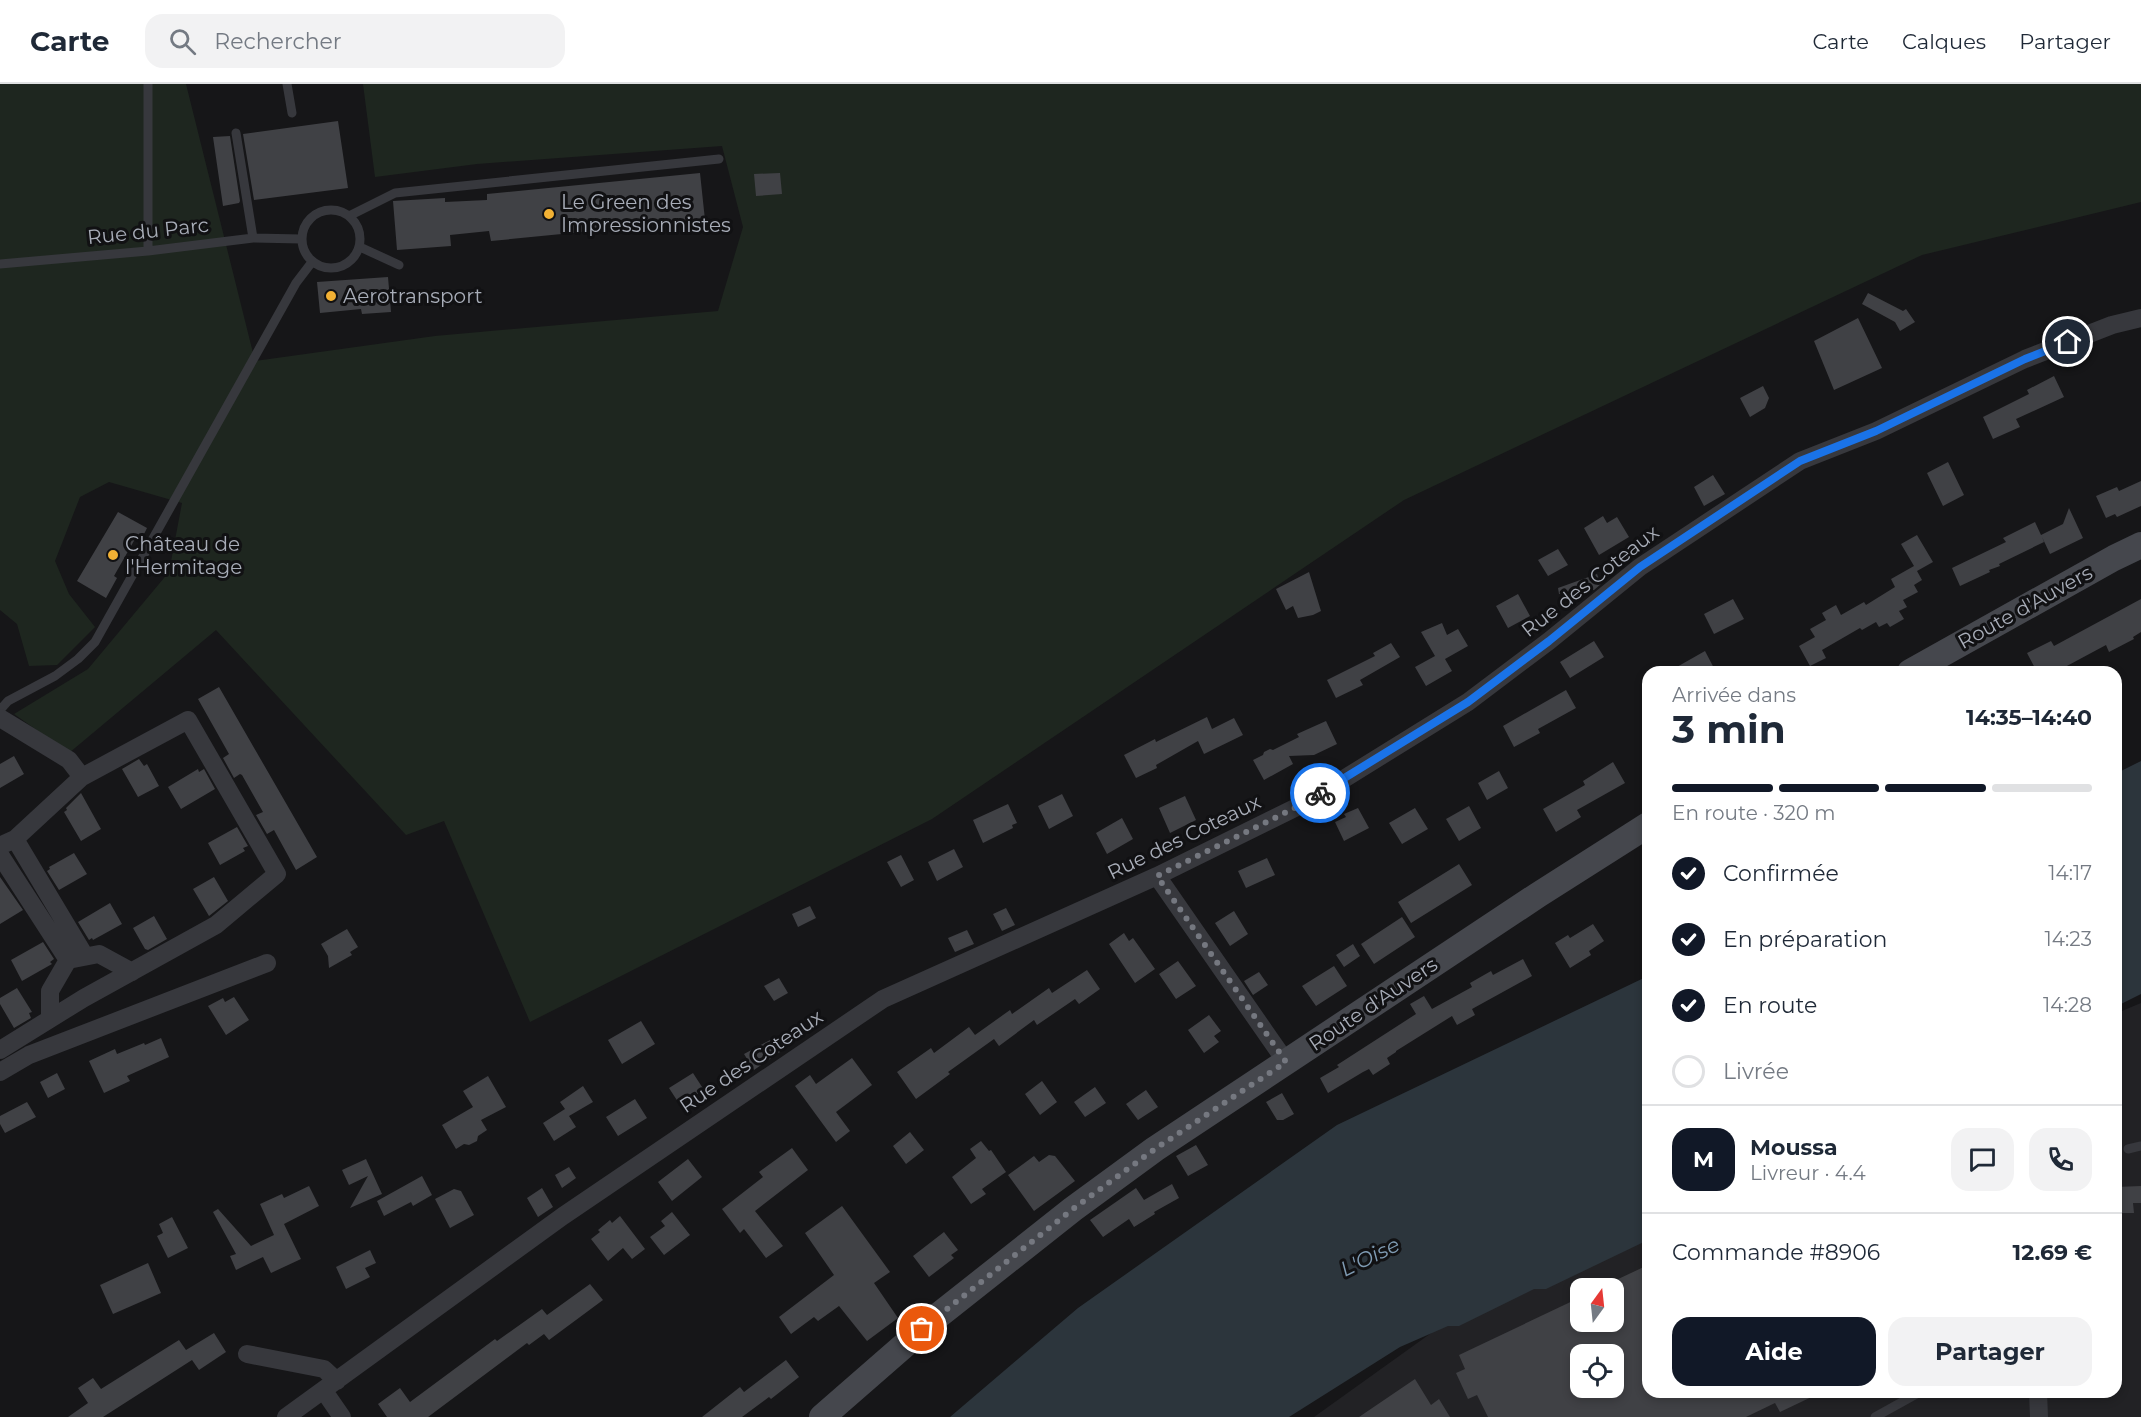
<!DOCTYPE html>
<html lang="fr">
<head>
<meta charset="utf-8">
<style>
	:root { --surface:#fff; --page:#f2f2f3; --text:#1f2937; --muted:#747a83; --line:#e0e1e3; --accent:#111827 }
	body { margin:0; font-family:Montserrat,sans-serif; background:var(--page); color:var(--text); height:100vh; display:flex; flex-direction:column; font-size:22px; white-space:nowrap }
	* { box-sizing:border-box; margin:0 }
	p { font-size:20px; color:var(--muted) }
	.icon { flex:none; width:33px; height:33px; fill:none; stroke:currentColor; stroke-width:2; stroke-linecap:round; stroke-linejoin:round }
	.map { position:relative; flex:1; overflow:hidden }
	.panel { position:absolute; left:1642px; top:582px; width:480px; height:732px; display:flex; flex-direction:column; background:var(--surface); border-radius:18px; box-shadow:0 3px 9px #0003 }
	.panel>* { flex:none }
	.needle { width:39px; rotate:15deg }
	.buttons { position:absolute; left:1570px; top:1194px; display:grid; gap:12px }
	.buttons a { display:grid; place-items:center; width:54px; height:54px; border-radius:12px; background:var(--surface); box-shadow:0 3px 9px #0003; font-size:30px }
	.pin { position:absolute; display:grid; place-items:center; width:51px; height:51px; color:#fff; margin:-26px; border:3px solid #fff; border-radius:50%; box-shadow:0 2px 6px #0007 }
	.courier { position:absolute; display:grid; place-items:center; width:60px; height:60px; margin:-30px; border:4px solid #1a73e8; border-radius:50%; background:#fff; color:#222; box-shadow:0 2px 8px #0007 }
	.headline em { font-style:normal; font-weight:700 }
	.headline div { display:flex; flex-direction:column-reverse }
	.headline { display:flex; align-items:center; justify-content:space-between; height:102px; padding:0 30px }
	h1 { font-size:39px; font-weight:700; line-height:45px }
	.bar { display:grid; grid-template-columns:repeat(4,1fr); gap:9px 6px; align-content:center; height:72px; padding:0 30px }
	.bar i { height:8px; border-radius:4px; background:var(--line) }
	.bar .on { background:var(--accent) }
	.bar p { grid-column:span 4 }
	.line { display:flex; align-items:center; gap:15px; padding:0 30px; border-top:2px solid var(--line) }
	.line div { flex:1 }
	.round { display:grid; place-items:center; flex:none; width:63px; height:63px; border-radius:18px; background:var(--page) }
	ol { padding:0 30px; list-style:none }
	li { display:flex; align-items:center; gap:18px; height:66px }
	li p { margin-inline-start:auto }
	li .icon { padding:6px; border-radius:50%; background:var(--accent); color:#fff; stroke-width:4 }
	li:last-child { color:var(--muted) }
	li i { width:33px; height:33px; border:3px solid var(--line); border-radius:50% }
	.action { display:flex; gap:12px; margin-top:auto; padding:12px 30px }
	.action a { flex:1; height:69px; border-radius:18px; background:var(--accent); color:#fff; font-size:24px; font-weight:700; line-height:69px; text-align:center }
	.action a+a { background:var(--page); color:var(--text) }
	header { display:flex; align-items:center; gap:36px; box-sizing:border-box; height:84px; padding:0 30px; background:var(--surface); border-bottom:2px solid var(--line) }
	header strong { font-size:28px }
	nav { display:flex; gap:33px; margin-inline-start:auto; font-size:21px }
	.search { width:420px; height:54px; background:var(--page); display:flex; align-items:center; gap:15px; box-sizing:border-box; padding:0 21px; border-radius:18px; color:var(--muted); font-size:22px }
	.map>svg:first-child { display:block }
	.built { fill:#222225; fill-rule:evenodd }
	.green { fill:#1e261f }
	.water { fill:#2c353c }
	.building { fill:#404145; fill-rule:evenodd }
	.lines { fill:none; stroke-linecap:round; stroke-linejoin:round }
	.lane { stroke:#37383d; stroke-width:9 }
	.street { stroke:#37383d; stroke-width:18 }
	.secondary { stroke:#45474d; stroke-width:26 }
	.done { stroke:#757880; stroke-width:6; stroke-dasharray:0 10.8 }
	.route { stroke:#1a73e8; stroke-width:8 }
	.poi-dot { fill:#f2b134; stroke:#111113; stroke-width:2 }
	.labels { text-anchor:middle; stroke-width:6; stroke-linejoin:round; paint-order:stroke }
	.poi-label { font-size:20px; fill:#a8adb8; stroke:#111113; text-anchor:start }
	.street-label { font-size:20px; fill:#a8adb8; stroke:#111113 }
	.water-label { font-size:21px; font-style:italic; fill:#7f9bb3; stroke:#111113 }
</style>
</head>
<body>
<header>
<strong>Carte</strong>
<div class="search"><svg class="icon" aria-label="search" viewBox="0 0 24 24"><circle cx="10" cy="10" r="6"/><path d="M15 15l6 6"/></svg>Rechercher</div>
<nav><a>Carte</a><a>Calques</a><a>Partager</a></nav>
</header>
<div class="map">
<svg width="2141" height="1333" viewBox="0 0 2141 1333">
	<rect width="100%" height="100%" fill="#161618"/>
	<path class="built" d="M2141,919v414h-827l127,-91 207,-96v162h468l1,-379zM1581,1204h33v34h-33zM1581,1270h33v34h-33z"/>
	<path class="green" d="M0,0h186l69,277 180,-25 283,-25 25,-84 -21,-81 -245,18 -102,13 -12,-93h1778v118l-219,53 -518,245 -472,319 -402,203 -86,-201 -38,14 -190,-205 -147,123 -55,-39 74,-45 81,-97 13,-69 -73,-21 -29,15 -25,64 14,33 26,33 -38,38 -28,1 -12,-42 -17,-14z"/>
	<path class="water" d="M2141,677v233l-24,12v-233z
		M1648,892v264l-102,49h-12l-75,37h-11l-48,21 -111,70h-339l128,-109 259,-183z"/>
	<path class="building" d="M338,37l10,67 -94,12 -11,-66z
		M230,52l10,65 -1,2 -16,3 -10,-69z
		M700,89l5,47 -214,21 -2,-10 -39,4 1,11 -54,4 -4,-49 52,-3v4l42,-2v-6z
		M780,89l2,21 -26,2 -2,-22z
		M388,193l3,35 -29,2 -1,-5 -41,4 -3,-31z
		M1868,209l35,18 3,-2 9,13 -15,9 -5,-9 -33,-18z
		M1858,234l24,50 -48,22 -20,-49z
		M2054,292l10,21 -48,22 4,8 -27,12 -10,-22 46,-23 -2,-4z
		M1763,302l6,12 -4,10 -15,9 -10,-19z
		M1948,378l16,33 -21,11 -16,-33z
		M1713,391l12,19 -21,12 -10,-19z
		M2141,397v25l-24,11 -2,-3 -9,4 -10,-22 21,-9 2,4z
		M2069,424l14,30 -33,16 -8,-17 2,5 -45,22 1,2 -11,4 1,2 -30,14 -8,-18 54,-26 -3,-4 32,-16 6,13 22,-11z
		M118,428l29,16 -7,14 -5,-3 -21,37 3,2 -11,20 -29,-17z
		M1603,432l4,7 10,-6 12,20 -30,18 -15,-27z
		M1917,451l16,27 -16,9 5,9 -8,5 4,7 -15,8 4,7 -8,4 5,8 -14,8 -3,-4 -8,4 -3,-5 -14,8 -2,-2 -38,22 4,8 -16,8 -11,-20 16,-9 -5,-8 16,-9 -4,-7 14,-8 5,10 23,-13 2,3 29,-18 -4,-8 23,-13 -13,-22z
		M1558,465l10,16 -20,11 -10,-16z
		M1309,488l12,39 -8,4 -15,3 -5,-12 -7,4 -10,-21z
		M1597,490l4,10 -7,6 -35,4 -1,-6z
		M1518,510l12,22 -22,12 -12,-22z
		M1733,515l11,20 -30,15 -10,-20z
		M2141,515v33l-8,5 1,2 -25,13 -3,-7 -41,22 2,5h-30l-10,-19 24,-12 3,5z
		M1442,539l5,12 11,-6 10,17 -23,13 7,12 -26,15 -11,-19 20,-11 -14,-24z
		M1594,557l10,16 -34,21 -10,-16z
		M1391,559l9,14 -40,23 3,5 -27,13 -9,-18 48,-24 -2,-3z
		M1705,567l11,21h-48z
		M219,603l98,170 -21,13 -22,-40 -7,4 -11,-19 7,-3 -21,-37 -2,-1 -6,4 -11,-20 6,-4 -31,-55z
		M1566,606l10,18 -38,21 2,4 -26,14 -11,-21z
		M1207,633l5,12 22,-11 9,17 -39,19 -6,-13 -42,24 1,3 -21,10 -12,-23 31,-16 1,3z
		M1326,637l11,23 -23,11 -25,1 4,8 -29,16 -11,-20 10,-5 1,-3 6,-3 3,1 26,-13 -2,-3z
		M14,672l10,18 -24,14v-24z
		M139,675l5,7 3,-2 12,22 -21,11 -16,-28z
		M1613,678l12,21 -48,27 4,7 -25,15 -13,-23 42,-24 -2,-4z
		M198,685l1,3 5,-3 11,20 -34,20 -13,-22z
		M1499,687l9,17 -21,12 -9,-17z
		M81,709l20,36 -20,12 -17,-29 3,-2 -1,-2z
		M1062,710l11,22 -24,13 -11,-23z
		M1185,712l11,24 -26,13 -11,-25z
		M1008,720l9,19 -5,2 1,3 -30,15 -10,-23z
		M1469,722l12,22 -22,13 -13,-22z
		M1358,724l11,20 -25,13 -9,-19 11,-5 -2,-3z
		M1415,724l13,21 -26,15 -13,-21z
		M1122,734l11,21 -26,15 -11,-21z
		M237,743l11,19 -5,2 2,3 -25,14 -12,-22z
		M954,765l9,18 -26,14 -9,-19z
		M74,769l13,21 -28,16 -12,-19 3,-2 -1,-2z
		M901,771l13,25 -13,7 -14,-25z
		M1267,774l8,17 -29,13 -8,-17z
		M1459,780l13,21 -61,38 -13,-21z
		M0,793l23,33 -23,14z
		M214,793l14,24 -19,15 -16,-27z
		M110,819l12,21 -29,16 -1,-2 -3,2 -11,-18z
		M810,822l6,12 -18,9 -6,-13z
		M1006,824l9,17 -13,6 -9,-17z
		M1234,827l14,23 -18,12 -15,-23z
		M154,832l13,23 -19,11 -3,-1 -12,-21z
		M1402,833l13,20 -41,27 -13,-20z
		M1593,840l11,17 -15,10 2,4 -21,13 -15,-25 13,-8 2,3z
		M347,845l11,18 -8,5 2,3 -23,13 -1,-12 -7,-12z
		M967,846l7,14 -19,8 -7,-14z
		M1124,849l5,8 4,-3 22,31 -20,14 -26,-39z
		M43,858l11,17 -4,3 2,2 -30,17 -11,-21z
		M1353,860l7,12 -16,11 -8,-12z
		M1523,875l9,17 -60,33 3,6 -18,10 -5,-9 -56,35v1l-9,6 3,6 -17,11 -4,-6 -6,3 -35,21 -8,-15 19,-11 -2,-2 79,-51 -6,-10 14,-8 8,13 40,-22 -2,-4 21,-12 2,4z
		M1178,877l18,25 -20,13 -17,-25z
		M1334,882l13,20 -31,20 -14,-20z
		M1087,886l13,19 -21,15 -4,-5 -38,26 -3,-5 -35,26 -5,-7 -46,33 2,2 -34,25 -19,-27 34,-24 3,5 35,-26 6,8 35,-25 2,4 37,-26 3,5z
		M1259,888l9,13 -15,10 -9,-14z
		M779,894l9,15 -14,8 -10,-15z
		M17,904l15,24 -3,1 2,5 -17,10 -14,-24v-6z
		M234,913l15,23 -23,15 -18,-29 15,-8 2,4z
		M1209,931l12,16 -7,5 5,6 -15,11 -16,-23z
		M641,937l14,23 -33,20 -14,-24z
		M161,954l8,19 -42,19 3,5 -26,12 -15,-32 26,-12 2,5 27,-11 1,2z
		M772,955l8,13 -26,18 -10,-16z
		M852,974l20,27 -36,27 14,19 -14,11 -41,-56 15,-11 6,9z
		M57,989l8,16 -17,9 -8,-16z
		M693,989l11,17 -24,15 -11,-17z
		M488,992l18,31 -25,13 6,10 -9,6 -1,5 -8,4 -5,-1 -8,5 -14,-24 31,-18 -10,-16z
		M1042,997l15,21 -17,13 -15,-21z
		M583,1002l10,16 -24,14 7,11 -22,14 -11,-18 22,-14 -5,-7z
		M1095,1003l11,16 -21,14 -11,-15z
		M1146,1006l12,17 -20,13 -12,-16z
		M1282,1009l12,21 -11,6h-6l-11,-18z
		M635,1015l12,19 -29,18 -12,-19z
		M27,1018l9,15 -31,16 -5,-9v-8z
		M910,1048l14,18 -18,14 -13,-18z
		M981,1057l8,10 2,-1 15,22 -24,17 4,5 -15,10 -19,-27 24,-19 -6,-9z
		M1196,1061l12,20 -20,11 -12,-20z
		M792,1064l16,22 -53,41 28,35 -17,12 -22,-29 -4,4 -18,-24 41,-32 -4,-5z
		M1049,1071l6,1 20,25 -41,30 -26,-36 26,-19 5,6z
		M366,1075l16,35 -32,14 18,-32 -19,9 -7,-15z
		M688,1075l14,18 -30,24 -14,-19z
		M569,1083l7,11 -14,10 -7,-13z
		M422,1092l10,19 -19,11 -2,-4 -27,14 -7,-15z
		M1172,1100l7,14 -25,14 1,2 -21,13 -5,-8 -26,18 -13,-17 46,-32 8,12z
		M309,1102l10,20 -35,18 17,35 -30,14 -8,-16 -27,13 -6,-14 6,-2 -23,-42 5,-3 33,37 23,-11 -14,-31 22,-10 2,4z
		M2141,1102v17h-8l1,10h-18v-26z
		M542,1104l11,19 -15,10 -11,-19z
		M454,1105l7,2 13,24 -24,13 -15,-29z
		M842,1122l48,66 -16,11 24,35 -31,23 -28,-35 -21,15 -4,-4 -23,17 -12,-17 55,-42 -29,-42z
		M672,1128l18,23 -26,20 -14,-18 15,-11 -4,-5z
		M620,1132l25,33 -13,10 -9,-11 -15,13 -17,-22 9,-7 -2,-2 12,-10 2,3z
		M172,1133l16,31 -20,10 -11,-22 6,-3 -4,-9z
		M944,1148l14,18 -7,5 3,3 -25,19 -16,-21z
		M370,1166l6,13 -11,5 5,9 -24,12 -10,-22z
		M148,1179l13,30 -48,21 -13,-29z
		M1648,1181v127h174l-42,20 -5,-9 -29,14h-258l-11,-22 -9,4 -12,-26 9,-4 -6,-14 122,-58v25h33v-41zM1581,1270h33v34h-33z
		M590,1200l13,16 -54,40 -5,-6 -15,11 -2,-2 -99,74h-41l-9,-13 22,-16 10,14 85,-63 2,2 45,-32 5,6z
		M214,1249l12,19 -27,18 -7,-10 -89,57h-35l20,-14 -10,-15 15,-10 8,11 78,-49 7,10z
		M786,1276l13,17 -28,22 -2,-2 -27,20h-40l38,-30 4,5z
		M1415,1295l16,26 8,-6 11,18h-91z"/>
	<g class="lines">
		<path class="lane" d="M287,0l5,29
			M236,49l17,105
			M302 155a29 29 0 1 1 58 0a29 29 0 1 1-58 0Z
			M351,131l44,-22 324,-34
			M360,163l39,18
			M148,167v-167
			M0,180l148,-13 105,-13 48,1
			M0,626l8,-9 47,-25 23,-17 17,-17 201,-359 16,-21
			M2128,1065l13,-3
			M1875,1333l45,-25"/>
		<path class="street" d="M0,634l69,42 13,17 106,-57 89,154 -61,51 -132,73 -84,52
			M15,755l70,117
			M4,760l11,-5 67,-62
			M0,771l68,105
			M1157,792l129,186
			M50,935v-28l18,-31 31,-6 33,18
			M0,988l29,-17 238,-92
			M247,1270l77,15 13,12
			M324,1307l18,26
			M2038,1308l1,25
			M286,1333l277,-201 320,-217 274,-123 148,-73 163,-101 81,-61 91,-74 160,-106 76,-30 149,-72 87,-34 29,-7"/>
		<path class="secondary" d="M1910,588l204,-114 27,-13
			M822,1333l117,-102 134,-106 82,-60 383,-254 110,-70"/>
	</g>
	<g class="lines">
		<path class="done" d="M922,1245l151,-120 82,-60 131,-87 -129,-186 148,-73 15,-10"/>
		<path class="route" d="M1320,709l148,-91 81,-61 91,-74 160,-106 76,-30 149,-72 43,-17"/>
	</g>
	<g class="poi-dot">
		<circle cx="549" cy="130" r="6"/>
		<circle cx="331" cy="212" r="6"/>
		<circle cx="113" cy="471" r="6"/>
	</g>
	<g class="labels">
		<g class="poi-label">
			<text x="561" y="125">Le Green des<tspan x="561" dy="23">Impressionnistes</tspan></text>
			<text x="343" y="219">Aerotransport</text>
			<text x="125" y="467">Château de<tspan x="125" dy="23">l'Hermitage</tspan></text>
		</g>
		<g class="street-label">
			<text transform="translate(148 147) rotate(-6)" y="7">Rue du Parc</text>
			<text transform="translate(1590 497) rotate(-38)" y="7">Rue des Coteaux</text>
			<text transform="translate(2025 523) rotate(-29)" y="7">Route d'Auvers</text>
			<text transform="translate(1184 753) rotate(-26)" y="7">Rue des Coteaux</text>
			<text transform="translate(1373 920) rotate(-34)" y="7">Route d'Auvers</text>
			<text transform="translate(751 977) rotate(-34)" y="7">Rue des Coteaux</text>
		</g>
		<g class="water-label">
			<text transform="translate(1370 1173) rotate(-26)" y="7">L'Oise</text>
		</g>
	</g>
</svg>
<div class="buttons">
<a><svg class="needle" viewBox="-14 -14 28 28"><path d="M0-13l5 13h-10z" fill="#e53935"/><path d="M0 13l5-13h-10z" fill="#747a83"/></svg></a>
<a><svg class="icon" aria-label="locate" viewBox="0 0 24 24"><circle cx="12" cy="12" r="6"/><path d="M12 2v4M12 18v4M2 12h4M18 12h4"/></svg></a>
</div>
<div class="pin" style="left:922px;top:1245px;background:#ea580c"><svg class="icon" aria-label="bag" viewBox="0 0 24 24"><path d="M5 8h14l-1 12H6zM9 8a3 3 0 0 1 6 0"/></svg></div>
<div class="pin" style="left:2068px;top:258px;background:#1f2937"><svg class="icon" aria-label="home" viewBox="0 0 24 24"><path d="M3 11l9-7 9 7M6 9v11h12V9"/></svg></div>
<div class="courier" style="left:1320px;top:709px"><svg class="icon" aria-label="bike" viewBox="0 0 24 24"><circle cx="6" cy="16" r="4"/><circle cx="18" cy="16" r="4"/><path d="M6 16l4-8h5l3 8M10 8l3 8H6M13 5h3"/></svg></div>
<section class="panel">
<div class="headline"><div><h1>3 min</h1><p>Arrivée dans</p></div><em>14:35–14:40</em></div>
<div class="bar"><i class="on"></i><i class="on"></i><i class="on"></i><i></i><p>En route · 320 m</p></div>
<ol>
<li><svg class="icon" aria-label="check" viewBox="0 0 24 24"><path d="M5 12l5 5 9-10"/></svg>Confirmée<p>14:17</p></li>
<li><svg class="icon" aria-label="check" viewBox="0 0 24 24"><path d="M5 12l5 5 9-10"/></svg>En préparation<p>14:23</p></li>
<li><svg class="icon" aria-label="check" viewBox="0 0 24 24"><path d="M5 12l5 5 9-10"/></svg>En route<p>14:28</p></li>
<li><i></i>Livrée</li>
</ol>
<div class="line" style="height:108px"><b class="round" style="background:var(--accent);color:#fff">M</b><div><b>Moussa</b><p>Livreur · 4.4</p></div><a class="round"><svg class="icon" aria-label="chat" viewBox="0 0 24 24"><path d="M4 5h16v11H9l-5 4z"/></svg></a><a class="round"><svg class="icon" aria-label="phone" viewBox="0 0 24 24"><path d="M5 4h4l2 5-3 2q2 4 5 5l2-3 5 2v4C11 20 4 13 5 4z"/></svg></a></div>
<div class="line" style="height:78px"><div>Commande #8906</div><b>12.69 €</b></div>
<div class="action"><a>Aide</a><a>Partager</a></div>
</section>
</div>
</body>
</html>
